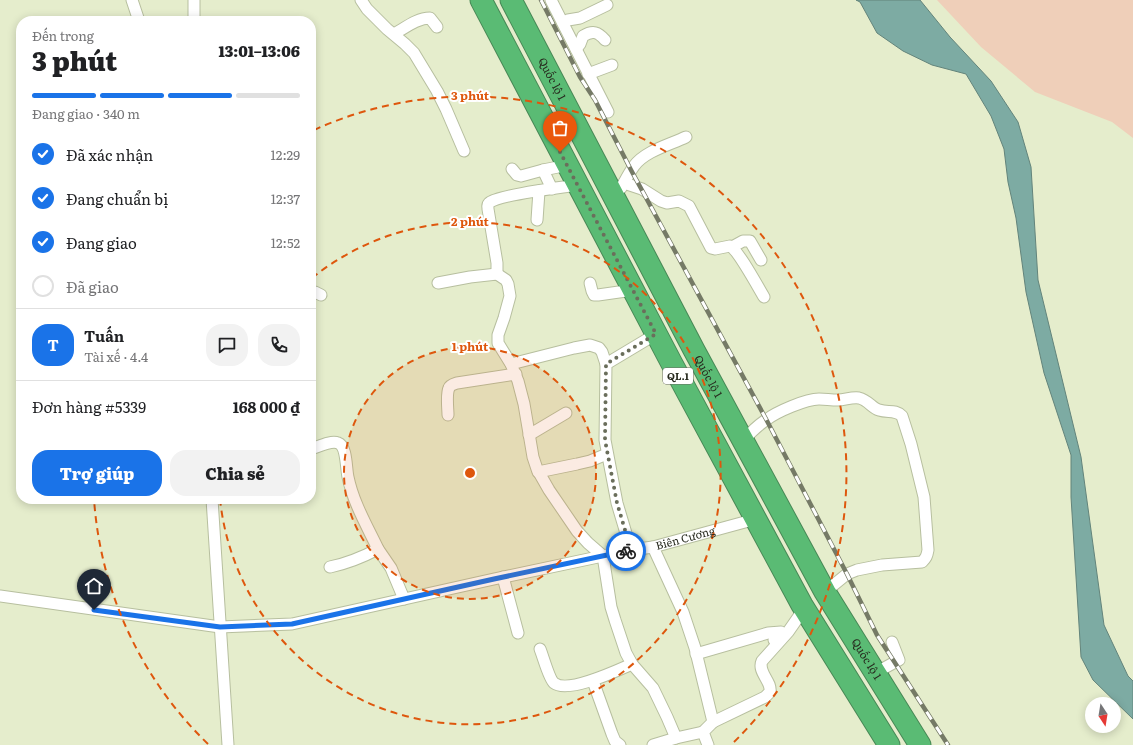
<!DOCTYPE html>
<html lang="vi">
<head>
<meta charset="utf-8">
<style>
	:root { --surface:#fff; --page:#f2f2f2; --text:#202124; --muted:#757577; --line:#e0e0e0; --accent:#1a73e8 }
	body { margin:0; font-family:Literata,serif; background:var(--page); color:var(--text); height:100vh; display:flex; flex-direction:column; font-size:15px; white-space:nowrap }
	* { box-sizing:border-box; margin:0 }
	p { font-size:13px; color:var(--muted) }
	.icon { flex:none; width:22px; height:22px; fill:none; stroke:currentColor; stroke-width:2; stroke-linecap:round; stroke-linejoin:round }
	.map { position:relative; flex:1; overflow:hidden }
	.sheet { position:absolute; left:16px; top:16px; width:300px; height:488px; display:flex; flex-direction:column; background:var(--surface); border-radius:16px; box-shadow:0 2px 10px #0003 }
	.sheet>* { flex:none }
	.needle { width:26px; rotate:168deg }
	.fabs { position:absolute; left:1085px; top:697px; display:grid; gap:8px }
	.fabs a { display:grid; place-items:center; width:36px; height:36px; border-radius:50%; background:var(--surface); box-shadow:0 2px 10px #0003; font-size:20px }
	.pin { position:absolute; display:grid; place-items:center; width:34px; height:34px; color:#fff; margin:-41px -17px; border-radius:50% 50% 50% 0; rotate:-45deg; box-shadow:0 0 4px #0007 }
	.pin .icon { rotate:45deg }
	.courier { position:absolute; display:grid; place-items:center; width:40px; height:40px; margin:-20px; border:3px solid #1a73e8; border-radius:50%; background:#fff; color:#222; box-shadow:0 1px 5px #0007 }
	.head em { font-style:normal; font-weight:800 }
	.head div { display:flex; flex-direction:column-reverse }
	.head { display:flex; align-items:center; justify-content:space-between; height:68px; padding:0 16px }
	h1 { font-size:26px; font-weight:800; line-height:30px }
	.bar { display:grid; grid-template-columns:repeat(4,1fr); gap:6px 4px; align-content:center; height:48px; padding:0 16px }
	.bar i { height:5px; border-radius:3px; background:var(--line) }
	.bar .selected { background:var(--accent) }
	.bar p { grid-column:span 4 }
	.line { display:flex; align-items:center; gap:10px; padding:0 16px; border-top:1px solid var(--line) }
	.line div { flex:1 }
	.round { display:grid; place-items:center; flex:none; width:42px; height:42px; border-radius:16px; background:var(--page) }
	ol { padding:0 16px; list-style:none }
	li { display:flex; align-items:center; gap:12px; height:44px }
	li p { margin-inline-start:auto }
	li .icon { padding:4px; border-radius:50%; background:var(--accent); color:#fff; stroke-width:4 }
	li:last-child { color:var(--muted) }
	li i { width:22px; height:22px; border:2px solid var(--line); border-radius:50% }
	.action { display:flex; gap:8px; margin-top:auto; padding:8px 16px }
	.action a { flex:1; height:46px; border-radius:16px; background:var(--accent); color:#fff; font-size:16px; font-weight:800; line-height:46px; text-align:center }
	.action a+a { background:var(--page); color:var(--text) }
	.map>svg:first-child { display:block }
	.green { fill:#efcfb9 }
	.water { fill:#7daba3; stroke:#63847b }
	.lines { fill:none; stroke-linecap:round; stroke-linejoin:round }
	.street-casing { stroke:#b7bf9f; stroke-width:13 }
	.highway-casing { stroke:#488856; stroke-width:23 }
	.street { stroke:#fff; stroke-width:11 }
	.highway { stroke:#5abb74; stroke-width:21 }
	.rail-casing { stroke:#757a66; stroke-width:4.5 }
	.rail { stroke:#fff; stroke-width:3; stroke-dasharray:9; stroke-linecap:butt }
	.done { stroke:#6a6e5b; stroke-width:4; stroke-dasharray:0 7.2 }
	.route { stroke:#1a73e8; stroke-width:5 }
	.ring { fill:none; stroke:#de570d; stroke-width:2; stroke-dasharray:7 5 }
	.labels { text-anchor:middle; stroke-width:4; stroke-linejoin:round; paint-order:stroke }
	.shield { fill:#fff; stroke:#686a62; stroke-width:1 }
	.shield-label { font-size:10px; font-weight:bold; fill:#272a1e }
	.street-label { font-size:11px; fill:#272a1e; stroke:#fff }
	.centre { fill:#de570d; stroke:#fff; stroke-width:2 }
	.ring-label { font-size:12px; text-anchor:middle; font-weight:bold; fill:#de570d; stroke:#fff; stroke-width:4; stroke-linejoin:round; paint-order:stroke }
</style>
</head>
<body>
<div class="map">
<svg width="1133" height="745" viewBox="0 0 1133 745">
	<rect width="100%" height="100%" fill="#e5edcc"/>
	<path class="green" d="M937,0h196v138l-21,-16 -77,-30 -54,-45z"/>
	<path class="water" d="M856,0h64l30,37 41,44 27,41 13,45 7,113 43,177 23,168 24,51 5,5v38l-40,-39 -12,-23 -10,-160v-42l-27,-82 -18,-81 -10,-74 -8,-36 -4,-33 -13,-33 -25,-42 -34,-9 -29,-14 -26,-18 -17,-31z"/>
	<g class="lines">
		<g class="street-casing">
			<g id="street">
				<path d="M132,0l7,21"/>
				<path d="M361,0l6,9 20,20 18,15 9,9 23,38 9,18 18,42"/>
				<path d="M551,0l57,112"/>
				<path d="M194,21v-21"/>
				<path d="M563,23l5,-3 12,-2 27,-13"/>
				<path d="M394,34c11,-6 23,-16 36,-16l7,9"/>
				<path d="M576,49l4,-5 3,-8c10,-6 15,-4 22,4"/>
				<path d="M588,74l24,-9"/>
				<path d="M512,169l5,6 4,1 22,-6"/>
				<path d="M624,183l18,6 19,12 6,2 12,-2 10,5 22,42 4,1 15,-3c8,4 28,41 34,51"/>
				<path d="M621,188c4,-7 8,-15 13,-22 11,-15 35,-21 52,-29"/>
				<path d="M552,189l-9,-19 25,-5"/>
				<path d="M537,220l2,-29"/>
				<path d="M732,247l11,-6h7l11,19"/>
				<path d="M497,274v-11l-9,-54c0,-3 -1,-4 1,-6 9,-8 74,-16 89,-18"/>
				<path d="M438,283l32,-6 27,-3 9,6 2,4 2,12 -6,22 -6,17v8l13,21 7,17 6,23 9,53 4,12 12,21 28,41 11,12 15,13 8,51 4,13 11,33 6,11 21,24 14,29 9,21"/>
				<path d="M590,283l2,8 2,4h4l35,-5"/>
				<path d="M311,293l4,-1 6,3"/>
				<path d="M511,364l63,-16 16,-3 9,3 3,4 4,12"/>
				<path d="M448,415c0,-6 -2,-21 1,-27 1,-3 5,-4 8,-5l59,-9"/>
				<path d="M529,435l37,-22"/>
				<path d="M743,441c7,-8 14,-15 23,-21 10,-8 40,-21 53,-21 6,0 12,1 19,1 7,0 13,-3 21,-2 9,2 13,10 20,12 9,3 16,-1 23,6l9,28 13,53 4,53c-1,6 -2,8 -6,12l-40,3 -25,5 -10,4 -22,18"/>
				<path d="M311,449c7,-2 20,-9 27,-6 9,3 8,26 10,34 5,25 19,49 30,72 -17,9 -29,14 -48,18"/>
				<path d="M538,472l39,-8 13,-3 17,-7"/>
				<path d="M212,499l16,246"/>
				<path d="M653,547l30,65 12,36 18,74 -10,10 5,13"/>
				<path d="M378,549l13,19 13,31"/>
				<path d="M631,550l-14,-47 -12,-63 1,-76 50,-30"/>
				<path d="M503,577l15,56"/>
				<path id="s1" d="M0,596l220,31 72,-3 202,-45 137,-29 22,-3 103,-28"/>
				<path d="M540,649c3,7 9,30 14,34 14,11 64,-13 78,-19"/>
				<path d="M696,654l72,-21 13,-1 -7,8"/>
				<path d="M875,673l24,-13 -7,-18"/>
				<path d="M593,681l19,53 3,7 5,4"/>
				<path d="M713,722l52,-25 5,-5c2,-11 -13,-20 -8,-31l26,-29 16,-23"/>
				<path d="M653,745l23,-7 27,-6"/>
			</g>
		</g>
		<g class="highway-casing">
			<g id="highway">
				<path d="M481,0l190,362 131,243 87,140"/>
				<path id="s2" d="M511,0l183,350 131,242 95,153"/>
			</g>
		</g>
		<use href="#street" class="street"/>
		<use href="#highway" class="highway"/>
		<g class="rail-casing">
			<path id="rail" d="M541,0l39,77 15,23 36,70 135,249 81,155 30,61 71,110"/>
		</g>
		<use href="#rail" class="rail"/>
	</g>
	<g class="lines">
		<path class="done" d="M560,152l96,182 -50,30 -1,76 12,63 14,47 -5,1"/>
		<path class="route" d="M94,610l126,17 72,-3 202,-45 132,-28"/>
	</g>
	<circle cx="470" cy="473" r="126" fill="#de570d" fill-opacity=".12"/>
	<g class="ring">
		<circle cx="470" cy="473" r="126"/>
		<path d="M312 278A251 251 0 1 1 220 499"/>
		<path d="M208 744A377 377 0 0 1 94 499M314 130A377 377 0 0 1 732 744"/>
	</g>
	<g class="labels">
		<rect class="shield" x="663" y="368" width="30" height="16" rx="3"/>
		<g class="shield-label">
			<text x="678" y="380">QL.1</text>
		</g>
		<g class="street-label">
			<text dy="4" stroke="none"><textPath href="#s2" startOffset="89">Quốc lộ 1</textPath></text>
			<text dy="4" stroke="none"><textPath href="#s2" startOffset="425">Quốc lộ 1</textPath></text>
			<text dy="4" stroke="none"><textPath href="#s1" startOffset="697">Biên Cương</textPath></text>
			<text dy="4" stroke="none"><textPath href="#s2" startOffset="749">Quốc lộ 1</textPath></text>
		</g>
	</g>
	<circle cx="470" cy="473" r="6" class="centre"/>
	<g class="ring-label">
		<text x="470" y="100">3 phút</text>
		<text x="470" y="226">2 phút</text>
		<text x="470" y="351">1 phút</text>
	</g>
</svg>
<div class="fabs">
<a><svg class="needle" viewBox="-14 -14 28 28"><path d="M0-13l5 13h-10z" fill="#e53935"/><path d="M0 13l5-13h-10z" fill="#757577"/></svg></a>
</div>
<div class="pin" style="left:560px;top:152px;background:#ea580c"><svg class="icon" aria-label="bag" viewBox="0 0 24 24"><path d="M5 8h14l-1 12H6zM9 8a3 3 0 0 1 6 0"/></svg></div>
<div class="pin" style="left:94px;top:610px;background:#1f2937"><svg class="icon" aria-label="home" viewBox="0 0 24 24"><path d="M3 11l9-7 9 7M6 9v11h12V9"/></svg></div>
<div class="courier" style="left:626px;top:551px"><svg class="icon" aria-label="bike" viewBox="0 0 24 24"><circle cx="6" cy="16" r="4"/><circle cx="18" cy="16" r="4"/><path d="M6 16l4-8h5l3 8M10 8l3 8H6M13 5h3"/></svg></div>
<section class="sheet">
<div class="head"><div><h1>3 phút</h1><p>Đến trong</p></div><em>13:01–13:06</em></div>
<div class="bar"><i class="selected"></i><i class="selected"></i><i class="selected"></i><i></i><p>Đang giao · 340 m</p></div>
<ol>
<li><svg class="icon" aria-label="check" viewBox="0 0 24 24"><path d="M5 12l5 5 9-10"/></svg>Đã xác nhận<p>12:29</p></li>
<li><svg class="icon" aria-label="check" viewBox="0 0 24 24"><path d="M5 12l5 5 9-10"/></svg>Đang chuẩn bị<p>12:37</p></li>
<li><svg class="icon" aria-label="check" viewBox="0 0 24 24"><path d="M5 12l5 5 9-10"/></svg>Đang giao<p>12:52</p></li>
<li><i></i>Đã giao</li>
</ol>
<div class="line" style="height:72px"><b class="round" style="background:var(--accent);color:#fff">T</b><div><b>Tuấn</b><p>Tài xế · 4.4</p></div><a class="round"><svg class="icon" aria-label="chat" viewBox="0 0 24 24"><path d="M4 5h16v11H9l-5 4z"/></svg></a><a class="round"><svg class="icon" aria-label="phone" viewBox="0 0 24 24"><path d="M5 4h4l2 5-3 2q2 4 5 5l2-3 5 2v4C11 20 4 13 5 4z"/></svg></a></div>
<div class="line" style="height:52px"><div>Đơn hàng #5339</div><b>168 000 ₫</b></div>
<div class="action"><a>Trợ giúp</a><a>Chia sẻ</a></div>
</section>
</div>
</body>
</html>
